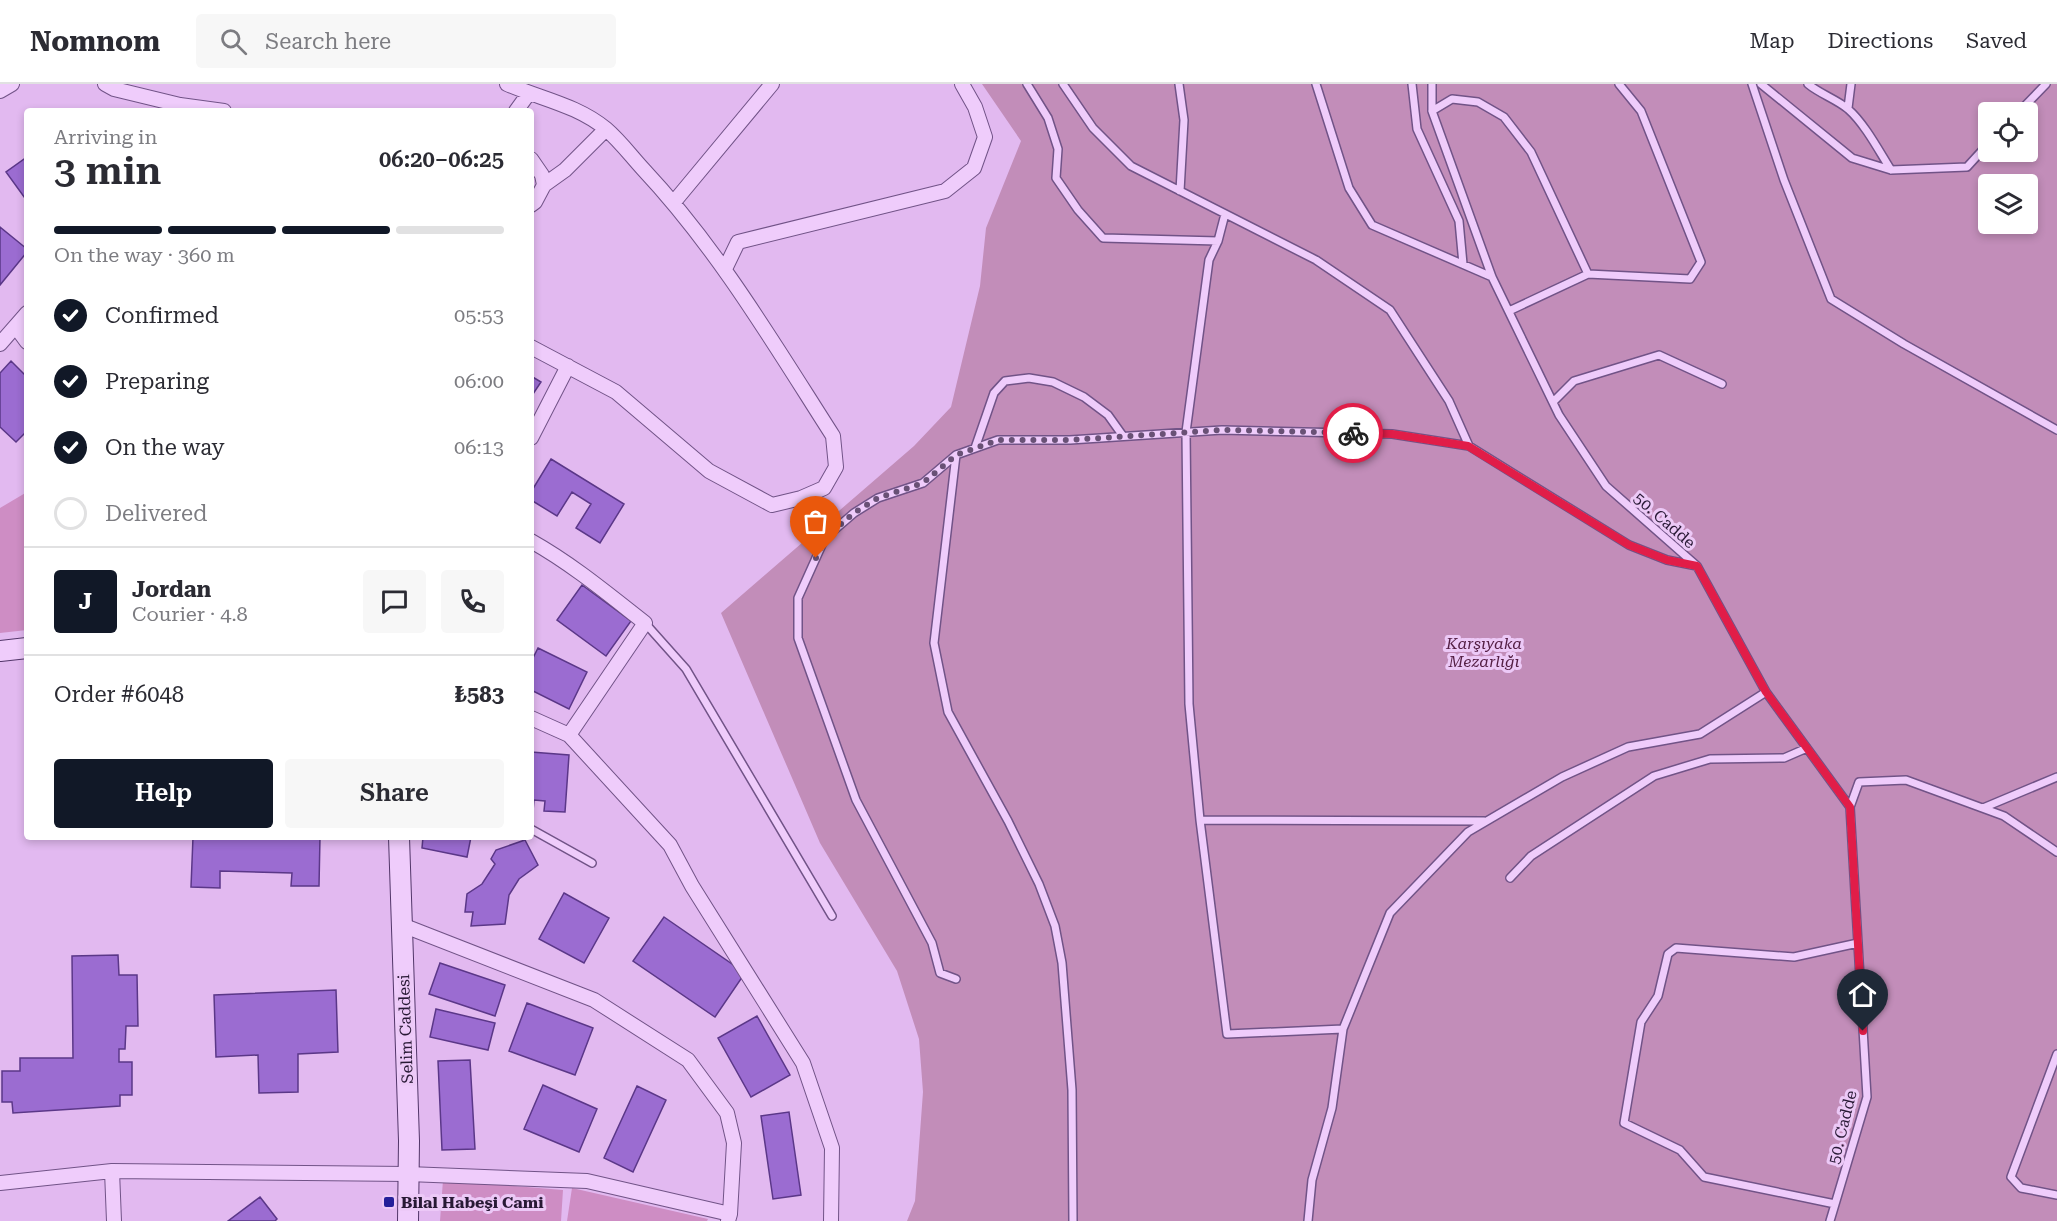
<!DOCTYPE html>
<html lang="en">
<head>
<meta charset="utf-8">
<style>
	:root { --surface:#fff; --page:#f7f7f7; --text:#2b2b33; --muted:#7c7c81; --line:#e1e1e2; --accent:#111827 }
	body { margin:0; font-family:"Roboto Serif",serif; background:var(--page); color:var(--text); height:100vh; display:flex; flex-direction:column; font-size:22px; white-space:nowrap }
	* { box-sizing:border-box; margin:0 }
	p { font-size:20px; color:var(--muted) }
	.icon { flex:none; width:33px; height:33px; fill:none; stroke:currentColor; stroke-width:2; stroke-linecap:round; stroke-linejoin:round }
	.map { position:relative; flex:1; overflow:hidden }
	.drawer { position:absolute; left:24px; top:24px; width:510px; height:732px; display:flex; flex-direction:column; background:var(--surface); border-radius:6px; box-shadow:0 3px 9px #0003 }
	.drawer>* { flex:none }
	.fabs { position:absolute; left:1978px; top:18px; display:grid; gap:12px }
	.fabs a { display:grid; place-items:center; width:60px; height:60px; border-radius:6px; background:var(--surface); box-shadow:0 3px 9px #0003; font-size:30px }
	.pin { position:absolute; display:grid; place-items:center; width:51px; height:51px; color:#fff; margin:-62px -26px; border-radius:50% 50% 50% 0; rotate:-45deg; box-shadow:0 0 6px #0007 }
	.pin .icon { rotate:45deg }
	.courier { position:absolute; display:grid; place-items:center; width:60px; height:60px; margin:-30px; border:4px solid #e11d48; border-radius:50%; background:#fff; color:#222; box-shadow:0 2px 8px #0007 }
	.headline em { font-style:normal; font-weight:600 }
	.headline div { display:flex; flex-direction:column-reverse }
	.headline { display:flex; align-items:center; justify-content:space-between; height:102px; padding:0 30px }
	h1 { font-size:39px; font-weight:600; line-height:45px }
	.bar { display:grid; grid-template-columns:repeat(4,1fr); gap:9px 6px; align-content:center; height:72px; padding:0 30px }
	.bar i { height:8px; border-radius:4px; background:var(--line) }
	.bar .on { background:var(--accent) }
	.bar p { grid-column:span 4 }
	.line { display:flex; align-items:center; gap:15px; padding:0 30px; border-top:2px solid var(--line) }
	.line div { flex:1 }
	.round { display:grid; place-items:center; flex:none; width:63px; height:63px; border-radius:6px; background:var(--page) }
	ol { padding:0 30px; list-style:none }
	li { display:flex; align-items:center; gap:18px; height:66px }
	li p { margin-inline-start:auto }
	li .icon { padding:6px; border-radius:50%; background:var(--accent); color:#fff; stroke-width:4 }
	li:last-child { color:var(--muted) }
	li i { width:33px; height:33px; border:3px solid var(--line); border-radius:50% }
	.primary-button { display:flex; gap:12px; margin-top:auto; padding:12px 30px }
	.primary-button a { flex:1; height:69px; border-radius:6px; background:var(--accent); color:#fff; font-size:24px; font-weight:600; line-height:69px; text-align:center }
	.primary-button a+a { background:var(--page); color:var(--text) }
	header { display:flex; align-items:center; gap:36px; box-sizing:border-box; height:84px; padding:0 30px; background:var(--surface); border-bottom:2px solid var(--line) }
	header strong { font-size:28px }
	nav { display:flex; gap:33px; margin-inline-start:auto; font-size:21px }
	.search { width:420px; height:54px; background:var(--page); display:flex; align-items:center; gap:15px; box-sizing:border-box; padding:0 21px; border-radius:6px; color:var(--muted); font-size:22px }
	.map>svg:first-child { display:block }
	.green { fill:#ce8dc4 }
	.cemetery { fill:#c28db9; fill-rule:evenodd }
	.building { fill:#9b6cd1; stroke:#5b3788; stroke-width:1.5 }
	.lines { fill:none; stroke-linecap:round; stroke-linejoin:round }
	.lane-casing { stroke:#715387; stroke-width:10 }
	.street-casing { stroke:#715387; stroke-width:16 }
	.secondary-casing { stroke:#523669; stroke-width:22 }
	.lane { stroke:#efccfb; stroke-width:7 }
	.street { stroke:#efccfb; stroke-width:14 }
	.secondary { stroke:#efccfb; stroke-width:20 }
	.done { stroke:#695176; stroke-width:6; stroke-dasharray:0 10.8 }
	.route { stroke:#e11d48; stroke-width:8 }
	.poi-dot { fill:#241f9a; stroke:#ecc9f7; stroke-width:2 }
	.labels { text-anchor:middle; stroke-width:6; stroke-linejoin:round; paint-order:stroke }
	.street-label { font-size:16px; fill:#281935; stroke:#ecc9f7 }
	.park-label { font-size:16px; font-style:italic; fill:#531e43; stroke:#ecc9f7 }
	.poi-label { font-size:16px; font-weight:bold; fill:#281935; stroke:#ecc9f7; text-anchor:start }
</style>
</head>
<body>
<header>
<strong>Nomnom</strong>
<div class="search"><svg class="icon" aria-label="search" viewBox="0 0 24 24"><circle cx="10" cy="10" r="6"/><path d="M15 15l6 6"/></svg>Search here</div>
<nav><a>Map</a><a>Directions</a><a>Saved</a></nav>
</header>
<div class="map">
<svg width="2057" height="1137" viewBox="0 0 2057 1137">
	<rect width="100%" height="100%" fill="#e2b9f0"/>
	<path class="green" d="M27,408v138l-27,3v-125z
		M443,1096l120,10 -2,31h-121z
		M572,1104l136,31 -1,2h-140z"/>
	<path class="cemetery" d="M982,0h1075v1137h-1150l8,-20 8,-109 -4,-53 -22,-68 -77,-128 -99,-230 193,-167 37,-39 29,-121 6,-58 35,-87zM1989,28h39v40h-39zM1989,100h39v40h-39z"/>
	<path class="building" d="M27,73v44l-21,-29z
		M0,143l27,22v3l-27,33z
		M11,277l16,16v54l-11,11 -16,-15v-54z
		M531,292l10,6 -10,15z
		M551,375l73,45 -24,39 -24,-15 15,-24 -19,-12 -15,24 -26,-16v-8z
		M582,501l49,36 -25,35 -49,-36z
		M538,564l49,24 -18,37 -38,-19v-28z
		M531,668l38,3 -4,57 -21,-1 1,-10 -11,-1 -1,11 -2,-1z
		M193,753h127l-1,49h-28l1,-13 -72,-2v17l-29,-1z
		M423,753h48l-4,20 -45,-9z
		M525,756l13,25 -19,14 -10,16 -4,29 -34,2 2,-14h-8l2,-18 15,-10 13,-20 -4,-5 5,-9z
		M564,809l45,25 -25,45 -45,-24z
		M664,833l81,56 -30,44 -82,-56z
		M118,871l1,20h18l1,51h-12l-1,23h-6v13h13v33h-12v11l-107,7 -1,-11h-10v-31h18v-13h53l-1,-102z
		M440,879l65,22 -10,31 -66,-22z
		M336,906l2,62 -40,2v38l-39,1 -1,-38 -42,2 -2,-62z
		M527,919l66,25 -18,47 -66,-24z
		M436,925l59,14 -7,27 -58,-13z
		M757,932l33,59 -39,22 -33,-59z
		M470,976l5,89 -33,1 -4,-89z
		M543,1001l54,24 -18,43 -55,-23z
		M637,1002l29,14 -33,72 -29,-14z
		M789,1028l12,83 -28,4 -12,-83z
		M260,1113l17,22 -2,2h-47z"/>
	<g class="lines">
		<g class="lane-casing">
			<path id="lane" d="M1027,0l21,34 10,31 -2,29 22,32 25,28 115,3
				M1063,0l30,44 38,38 185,94 74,50 59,91 20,45
				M1179,0l5,36 -4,71
				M1316,0l33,104 23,37 120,52
				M1412,0l5,45 42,92 4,43
				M1432,0v27l60,166 67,138 47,71 91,80 69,126 84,115 17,290 -37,124
				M1752,0l32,96 47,119 73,45 153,86
				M1761,0l91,74 39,12 76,-3 22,-24
				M1808,0c12,10 28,15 40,25 17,15 31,42 43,61
				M1848,24l3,-24
				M1432,27l20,-12 26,3 26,15 27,35 57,122
				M2019,28l27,-28
				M1225,130l-7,27 -9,19 -23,172 3,272 11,116 27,214 116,-5
				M1509,227l79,-37 102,5 11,-17 -60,-151 -22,-27
				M1553,318l21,-21 85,-26 63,29
				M975,364l19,-55 11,-12 24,-3 24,4 31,15 24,18 15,21
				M956,371l-33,28 -45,15 -24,15 -29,25 -27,60v40l58,162 76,143 8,30 16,6
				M645,539l41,46 146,247
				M1850,723l9,-25 47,-2 98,36 53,36
				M1983,724l74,-31
				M1200,736l284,1
				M531,745l61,34
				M1510,794l21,-22 123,-80 56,-17 74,-1 23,-10
				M2057,970l-46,123 10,11 36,7
				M1835,1120l-131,-27 -24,-27 -56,-27 17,-101 17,-26 10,-42 8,-6 118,9 64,-14
				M1073,1137l-1,-131 -10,-127 -7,-37 -16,-42 -31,-63 -60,-109 -14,-69 22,-188 42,-15h72l152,-10 170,4 77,12 160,99 38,15 30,6
				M1308,1137l4,-41 20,-72 11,-79 47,-116 78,-81 94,-55 66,-30 72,-13 66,-42"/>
		</g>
		<g class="street-casing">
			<path id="street" d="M105,0l9,5 66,16 44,6
				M507,0c34,15 70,21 99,45 14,12 25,27 37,40 75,80 131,175 190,267l3,31 -12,21 -23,10 -29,7 -63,-34 -93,-79 -85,-45
				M0,7l12,-7
				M516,27l13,-18
				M531,75l11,16 2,10 -9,17 -4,3
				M544,101l21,-15 41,-41
				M674,118l98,-118
				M725,185l13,-27 207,-51 29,-23 11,-31 -10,-30 -13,-23
				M16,243l11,15
				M0,260l27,-31
				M531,354l37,-72
				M531,457c41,23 77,53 114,82l-76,112
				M531,634l38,17 101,110 22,41 111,177 29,85 -1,73
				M402,841l192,75 94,60 39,53 7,30 -4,71 -2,7
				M112,1087l2,50
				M0,1099l112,-12 296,3 179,7 143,33"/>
		</g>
		<g class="secondary-casing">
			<path id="secondary" d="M0,567l27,-3
				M399,753l10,304 -1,80"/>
		</g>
		<use href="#lane" class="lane"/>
		<use href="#street" class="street"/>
		<use href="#secondary" class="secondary"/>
	</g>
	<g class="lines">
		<path class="done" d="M816,474l9,-20 29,-25 24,-15 45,-15 33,-28 42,-15h72l152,-10 131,3"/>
		<path class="route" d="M1353,349l39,1 76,12 161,99 38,15 30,6 69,126 84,115 13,224"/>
	</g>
	<rect class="poi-dot" x="383" y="1112" width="12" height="12" rx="3"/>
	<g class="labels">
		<g class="street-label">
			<text transform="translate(1665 436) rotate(41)" y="6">50. Cadde</text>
			<text transform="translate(405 945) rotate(-92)" y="6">Selim Caddesi</text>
			<text transform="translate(1842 1043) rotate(-76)" y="6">50. Cadde</text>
		</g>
		<g class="park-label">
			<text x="1484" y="565">Karşıyaka<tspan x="1484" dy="18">Mezarlığı</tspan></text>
		</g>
		<g class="poi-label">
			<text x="401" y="1124">Bilal Habeşi Cami</text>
		</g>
	</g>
</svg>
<div class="fabs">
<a><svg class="icon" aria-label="locate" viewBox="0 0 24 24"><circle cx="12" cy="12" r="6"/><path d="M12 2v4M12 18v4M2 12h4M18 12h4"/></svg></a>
<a><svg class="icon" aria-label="layers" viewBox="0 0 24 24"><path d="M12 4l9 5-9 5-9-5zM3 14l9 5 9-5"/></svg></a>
</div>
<div class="pin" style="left:816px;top:474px;background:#ea580c"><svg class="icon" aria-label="bag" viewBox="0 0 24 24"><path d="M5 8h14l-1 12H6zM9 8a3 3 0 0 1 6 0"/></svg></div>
<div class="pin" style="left:1863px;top:947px;background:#1f2937"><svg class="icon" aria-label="home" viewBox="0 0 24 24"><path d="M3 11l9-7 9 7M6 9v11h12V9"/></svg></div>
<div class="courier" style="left:1353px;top:349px"><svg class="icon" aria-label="bike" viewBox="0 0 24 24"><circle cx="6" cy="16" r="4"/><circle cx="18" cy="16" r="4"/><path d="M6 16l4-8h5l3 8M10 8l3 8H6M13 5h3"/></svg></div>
<section class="drawer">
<div class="headline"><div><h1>3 min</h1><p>Arriving in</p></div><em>06:20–06:25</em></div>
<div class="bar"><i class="on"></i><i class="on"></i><i class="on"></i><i></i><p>On the way · 360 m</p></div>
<ol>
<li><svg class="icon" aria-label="check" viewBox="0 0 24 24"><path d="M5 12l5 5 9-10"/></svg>Confirmed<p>05:53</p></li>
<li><svg class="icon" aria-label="check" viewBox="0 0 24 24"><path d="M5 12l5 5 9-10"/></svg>Preparing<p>06:00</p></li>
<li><svg class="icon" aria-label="check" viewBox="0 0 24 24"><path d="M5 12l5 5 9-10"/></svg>On the way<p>06:13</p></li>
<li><i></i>Delivered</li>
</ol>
<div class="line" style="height:108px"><b class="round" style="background:var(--accent);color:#fff">J</b><div><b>Jordan</b><p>Courier · 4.8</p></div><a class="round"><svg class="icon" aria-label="chat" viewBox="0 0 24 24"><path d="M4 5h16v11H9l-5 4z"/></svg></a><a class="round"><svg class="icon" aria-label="phone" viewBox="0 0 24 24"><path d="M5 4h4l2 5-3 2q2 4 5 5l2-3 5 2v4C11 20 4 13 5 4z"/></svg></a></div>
<div class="line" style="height:78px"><div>Order #6048</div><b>₺583</b></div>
<div class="primary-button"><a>Help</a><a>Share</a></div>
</section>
</div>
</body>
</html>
